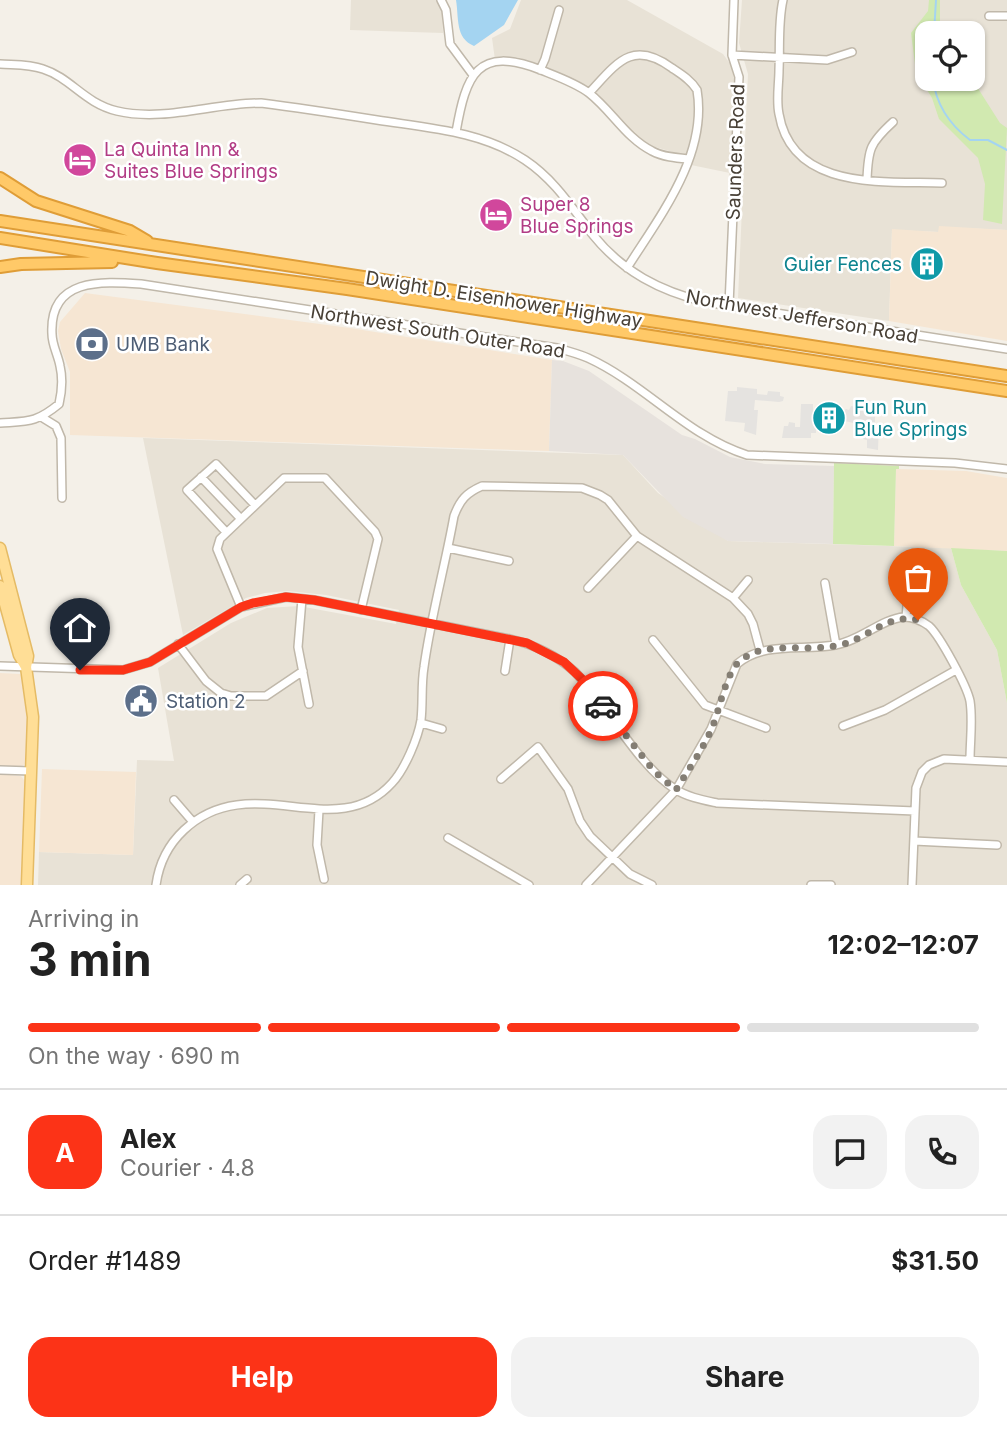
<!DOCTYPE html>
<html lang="en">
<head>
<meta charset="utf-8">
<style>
	:root { --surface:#fff; --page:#f2f2f2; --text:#222; --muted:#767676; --line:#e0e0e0; --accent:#fc3317 }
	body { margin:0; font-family:Inter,sans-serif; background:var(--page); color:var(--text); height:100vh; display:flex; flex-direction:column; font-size:26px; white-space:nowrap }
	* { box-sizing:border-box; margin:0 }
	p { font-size:23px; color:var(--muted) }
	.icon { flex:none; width:38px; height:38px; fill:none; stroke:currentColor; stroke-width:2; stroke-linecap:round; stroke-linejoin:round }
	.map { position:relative; height:885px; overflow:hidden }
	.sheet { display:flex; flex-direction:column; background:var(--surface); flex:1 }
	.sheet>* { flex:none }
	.tools { position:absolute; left:915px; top:21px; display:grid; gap:14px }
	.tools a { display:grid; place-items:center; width:70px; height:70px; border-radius:14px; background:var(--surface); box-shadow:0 2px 5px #0004; font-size:35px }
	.pin { position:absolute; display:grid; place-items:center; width:60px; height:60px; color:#fff; margin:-72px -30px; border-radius:50% 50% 50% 0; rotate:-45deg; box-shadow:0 0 7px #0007 }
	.pin .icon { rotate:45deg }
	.courier { position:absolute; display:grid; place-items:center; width:70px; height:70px; margin:-35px; border:5px solid #fc3317; border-radius:50%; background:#fff; color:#222; box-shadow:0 2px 9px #0007 }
	.summary em { font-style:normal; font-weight:700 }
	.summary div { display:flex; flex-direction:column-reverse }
	.summary { display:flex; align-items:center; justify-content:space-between; height:119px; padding:0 28px }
	h1 { font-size:46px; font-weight:700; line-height:52px }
	.bar { display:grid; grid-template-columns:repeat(4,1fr); gap:10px 7px; align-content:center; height:84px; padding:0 28px }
	.bar i { height:9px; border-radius:5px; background:var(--line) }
	.bar .selected { background:var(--accent) }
	.bar p { grid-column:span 4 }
	.line { display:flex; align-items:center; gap:18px; padding:0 28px; border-top:2px solid var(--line) }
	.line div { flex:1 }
	.round { display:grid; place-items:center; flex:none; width:74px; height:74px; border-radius:21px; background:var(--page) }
	.cta { display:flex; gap:14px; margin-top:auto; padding:14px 28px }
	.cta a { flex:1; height:80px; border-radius:21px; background:var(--accent); color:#fff; font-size:28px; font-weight:700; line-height:80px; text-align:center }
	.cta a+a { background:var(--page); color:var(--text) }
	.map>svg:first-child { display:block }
	.residential { fill:#e8e2d6; fill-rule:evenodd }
	.commercial { fill:#f6e6d3 }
	.industrial { fill:#e7e2dd }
	.green { fill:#d1e9b0 }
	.parking { fill:#e5e3e0 }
	.water { fill:#a4d4f1 }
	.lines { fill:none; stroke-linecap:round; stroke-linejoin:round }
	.stream { stroke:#a4d4f1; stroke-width:2 }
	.minor-casing { stroke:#c0b8aa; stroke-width:10 }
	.major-casing { stroke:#e5bb65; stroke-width:13 }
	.highway-casing { stroke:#df9d37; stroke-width:14 }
	.minor { stroke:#fff; stroke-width:7 }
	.major { stroke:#ffde96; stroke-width:10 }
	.highway { stroke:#ffc968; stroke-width:10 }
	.done { stroke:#847e74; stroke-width:7; stroke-dasharray:0 12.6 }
	.route { stroke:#fc3317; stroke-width:9 }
	.labels { text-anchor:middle; stroke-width:5; stroke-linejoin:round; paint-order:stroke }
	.hotel-label { font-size:19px; fill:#b23c85; stroke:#fff; text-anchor:start }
	.street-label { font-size:19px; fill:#484036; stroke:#fff }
	.culture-label { font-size:19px; fill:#0d838f; stroke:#fff; text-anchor:end }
	.service-label { font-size:19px; fill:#4e5e75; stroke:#fff; text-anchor:start }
</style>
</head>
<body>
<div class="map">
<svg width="1007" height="885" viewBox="0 0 1007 885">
	<rect width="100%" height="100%" fill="#f4f0e8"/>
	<path class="residential" d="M351,0h96l-5,8 1,25 -93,-3z
		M521,0h106l96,54 8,11 3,14 -4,94 -39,-8 -8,-10 -38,-11 -60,-57 -35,-17 -33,-13 -22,3 -3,-22 18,-9z
		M742,0h265v230l-68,-3v5l-47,-2 -3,91 -151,-23 10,-224 -9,-31zM928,33h45v46h-45z
		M143,438l480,17 35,38 70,48 223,7 10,37 36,65 10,53v182h-969l1,-33 94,3 4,-95 37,1 -16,-93 73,-45 36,-15 32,-2 97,18 3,-14 -73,-15 -38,-4 -23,2 -19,5 -63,37z"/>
	<path class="commercial" d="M939,226l68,4v111l-118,-20 3,-92 46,3z
		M85,293l265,35 202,32 -3,91 -479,-16v-63l-9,-23 -3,-18 2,-9z
		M896,469l70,2 41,7v73l-113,-5z
		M0,673l20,1 5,6 5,48 -3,35 -5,3h-22z
		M42,769l94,3 -3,83 -94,-3z
		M0,774l21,2 6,8 -2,101h-25z"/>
	<path class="industrial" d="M552,360l11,1 26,10 93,64 13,4 35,18 35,7 69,2 -1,78 -105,-3 -45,-24 -60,-62 -74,-4z"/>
	<path class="green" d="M929,0h11v33h-12v46h44l28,44 7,5 -5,96 -19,-4 2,-36 -7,-26 -39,-39 -7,-21 -16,-26 -5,-39 17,-22z
		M834,463l65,3v3h-3l-2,77 -61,-2z
		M951,548l56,3v152l-10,-53 -36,-65z"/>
	<path class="parking" d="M737,387l20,2v5l10,1 1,-4 12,1v4l4,1 -1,4 -4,1 -24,-2 -1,10h4l-2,25 -12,-4 1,-8 -20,-2 3,-30h9z
		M801,404h12v6h4l-1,23h-5v5h-29l2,-12h4l1,-4 6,1v4h5z
		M851,406l20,5 -1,4 5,1v8h4l-1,26 -11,-2v-8l-4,-1v-11l5,-1v-5l-3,4 -24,-6 1,-7 4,-4 3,1z"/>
	<path class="water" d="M456,0h62l-14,25 -30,21c-19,-8 -15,-28 -18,-46z"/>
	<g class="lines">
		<path class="stream" d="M934,33l2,-33
			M933,79c3,25 17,46 37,61h18l19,10"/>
		<g class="minor-casing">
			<path id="minor" d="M441,0l5,10 4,34 23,31
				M783,0c-5,22 -3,47 -4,70 0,14 -3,30 0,44 13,77 105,67 163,69
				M989,16h18
				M732,55l95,5 25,-8
				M0,64c14,1 29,0 43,5 28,9 41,34 74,42 47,11 96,-8 144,-8 39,5 78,11 116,17 51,8 104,11 148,40 30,20 47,48 68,75 30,37 67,56 112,67l302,47
				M540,70l5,-11 14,-49
				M589,93c28,-30 43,-54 83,-25 9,6 19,12 25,22 11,65 -37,126 -70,178
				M456,132c10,-57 21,-87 85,-62 15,6 35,13 48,23 23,18 37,45 63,58 11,6 25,7 37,8
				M867,180c1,-31 3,-37 26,-58
				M729,305l10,-228 -7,-22 2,-55
				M43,418l13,8 5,12 1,60
				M0,423c28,-2 36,0 59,-19 3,-13 4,-25 1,-38 -2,-11 -8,-21 -8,-32 -3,-56 49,-53 89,-50l416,64c11,3 22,6 31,10 57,26 99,78 159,97l208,8 52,6
				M201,477l40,42
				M226,532l-39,-42 29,-26 39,41
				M448,548l61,13
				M825,583l11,62
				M588,588l49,-52
				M733,598l15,-18
				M302,599l-4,48 11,57
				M241,607l-24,-58 3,-10 64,-61h41l50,54 3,7 -17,71
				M906,617l3,-32
				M653,640l52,65 61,23
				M178,644l28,37 15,12 10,3h35l37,-25
				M0,666l123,4 27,-8 91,-55 45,-10 28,3 196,39c26,6 46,16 65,33 32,33 63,94 100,117 12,8 28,11 42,14l198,8
				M505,671l5,-32
				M421,723l21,6
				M843,726l42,-16 71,-40
				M0,770l31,1
				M501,779l37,-32 30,42 12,32 10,15 40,38 22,11
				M174,800l19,22
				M319,810l-2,35 7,34
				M448,838l81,47
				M914,841l83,4
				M156,885c3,-22 12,-40 28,-55 67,-63 151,16 208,-47 13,-14 26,-45 29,-63 2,-17 0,-35 3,-53 7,-51 21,-101 30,-151 6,-16 12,-23 28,-30l100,2 18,7 8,5 29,36 96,62 15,16 5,10 7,26
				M240,885l7,-6
				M586,885l90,-95 35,-61 26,-65c27,-23 65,-13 98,-19 25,-4 46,-26 69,-28 8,0 18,4 25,9 11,10 38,60 41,75 3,19 0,40 0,59
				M811,885h20
				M912,885l4,-97 6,-16 7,-7 15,-6 63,3"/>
		</g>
		<g class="major-casing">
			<path id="major" d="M0,548l28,108 -2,11 7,50 -6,168
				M0,586l19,69 7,12"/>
		</g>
		<g class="highway-casing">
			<path id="highway" d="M0,178l36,23 94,30 17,10
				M0,221l1007,155
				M0,238l157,25 190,26 660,102
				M0,267l21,-3 91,-2"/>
		</g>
		<use href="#minor" class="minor"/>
		<use href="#major" class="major"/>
		<use href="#highway" class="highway"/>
	</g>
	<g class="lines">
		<path class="done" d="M603,706l51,65 22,19c12,-20 26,-39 35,-60 9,-20 12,-47 25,-65 5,-6 15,-12 23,-14 27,-7 57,1 85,-7 26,-8 46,-31 74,-24"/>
		<path class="route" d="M80,670h43l27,-8 91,-55 12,-4 33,-6 28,3 213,43 37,19 19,18 20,26"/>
	</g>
	<defs>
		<g id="hotel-disc" transform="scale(1.75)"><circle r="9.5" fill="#d1479c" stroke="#fff"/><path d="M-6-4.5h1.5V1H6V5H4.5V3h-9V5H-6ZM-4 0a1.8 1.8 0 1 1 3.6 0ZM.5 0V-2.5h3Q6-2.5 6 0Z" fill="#fff"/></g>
		<g id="building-disc" transform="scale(1.75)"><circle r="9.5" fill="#0f9aa8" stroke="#fff"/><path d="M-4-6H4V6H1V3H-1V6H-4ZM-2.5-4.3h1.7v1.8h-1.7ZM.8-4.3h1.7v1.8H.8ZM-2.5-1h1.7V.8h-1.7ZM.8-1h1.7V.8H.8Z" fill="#fff"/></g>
		<g id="bank-disc" transform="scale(1.75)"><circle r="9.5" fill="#5c6f8a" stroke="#fff"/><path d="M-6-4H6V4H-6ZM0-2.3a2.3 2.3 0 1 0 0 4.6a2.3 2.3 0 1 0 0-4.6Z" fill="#fff"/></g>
		<g id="civic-disc" transform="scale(1.75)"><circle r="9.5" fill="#5c6f8a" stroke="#fff"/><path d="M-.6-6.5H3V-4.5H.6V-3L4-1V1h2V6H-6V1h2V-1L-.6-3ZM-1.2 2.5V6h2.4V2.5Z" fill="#fff"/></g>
	</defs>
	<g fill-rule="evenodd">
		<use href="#hotel-disc" x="80" y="160"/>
		<use href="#hotel-disc" x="496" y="215"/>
		<use href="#building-disc" x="927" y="264"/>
		<use href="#bank-disc" x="92" y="344"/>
		<use href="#building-disc" x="829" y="418"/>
		<use href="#civic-disc" x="141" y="701"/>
	</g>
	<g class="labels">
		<g class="hotel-label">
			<text x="104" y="156">La Quinta Inn &amp;<tspan x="104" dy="22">Suites Blue Springs</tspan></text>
			<text x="520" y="211">Super 8<tspan x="520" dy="22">Blue Springs</tspan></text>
		</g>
		<g class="street-label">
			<text transform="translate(735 152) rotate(-88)" y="7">Saunders Road</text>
			<text transform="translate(504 299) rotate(9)" y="7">Dwight D. Eisenhower Highway</text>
			<text transform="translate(802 316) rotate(10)" y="7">Northwest Jefferson Road</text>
			<text transform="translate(438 331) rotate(9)" y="7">Northwest South Outer Road</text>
		</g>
		<g class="culture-label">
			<text x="902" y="271">Guier Fences</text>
			<text x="854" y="414" text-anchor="start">Fun Run<tspan x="854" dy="22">Blue Springs</tspan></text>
		</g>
		<g class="service-label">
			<text x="116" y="351">UMB Bank</text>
			<text x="166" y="708">Station 2</text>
		</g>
	</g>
</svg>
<div class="tools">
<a><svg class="icon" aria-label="locate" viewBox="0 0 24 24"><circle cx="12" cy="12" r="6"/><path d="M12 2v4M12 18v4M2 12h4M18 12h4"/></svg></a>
</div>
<div class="pin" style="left:918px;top:620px;background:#ea580c"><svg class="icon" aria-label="bag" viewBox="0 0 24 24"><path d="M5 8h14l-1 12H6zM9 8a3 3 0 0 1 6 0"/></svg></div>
<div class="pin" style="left:80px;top:670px;background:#1f2937"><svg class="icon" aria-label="home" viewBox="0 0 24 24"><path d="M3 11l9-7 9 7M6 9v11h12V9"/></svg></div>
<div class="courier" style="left:603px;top:706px"><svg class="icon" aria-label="car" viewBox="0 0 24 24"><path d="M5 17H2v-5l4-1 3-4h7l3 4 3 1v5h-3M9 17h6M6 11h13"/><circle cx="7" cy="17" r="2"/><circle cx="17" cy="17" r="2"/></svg></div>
</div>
<section class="sheet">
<div class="summary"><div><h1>3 min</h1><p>Arriving in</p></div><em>12:02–12:07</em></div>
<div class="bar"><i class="selected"></i><i class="selected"></i><i class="selected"></i><i></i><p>On the way · 690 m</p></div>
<div class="line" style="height:126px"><b class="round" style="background:var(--accent);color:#fff">A</b><div><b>Alex</b><p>Courier · 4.8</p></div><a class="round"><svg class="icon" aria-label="chat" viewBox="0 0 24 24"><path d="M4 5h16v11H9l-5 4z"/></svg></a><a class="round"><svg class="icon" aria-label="phone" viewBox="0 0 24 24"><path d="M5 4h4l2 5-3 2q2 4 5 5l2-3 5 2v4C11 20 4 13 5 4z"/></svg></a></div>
<div class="line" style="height:91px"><div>Order #1489</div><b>$31.50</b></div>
<div class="cta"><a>Help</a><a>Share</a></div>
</section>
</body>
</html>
